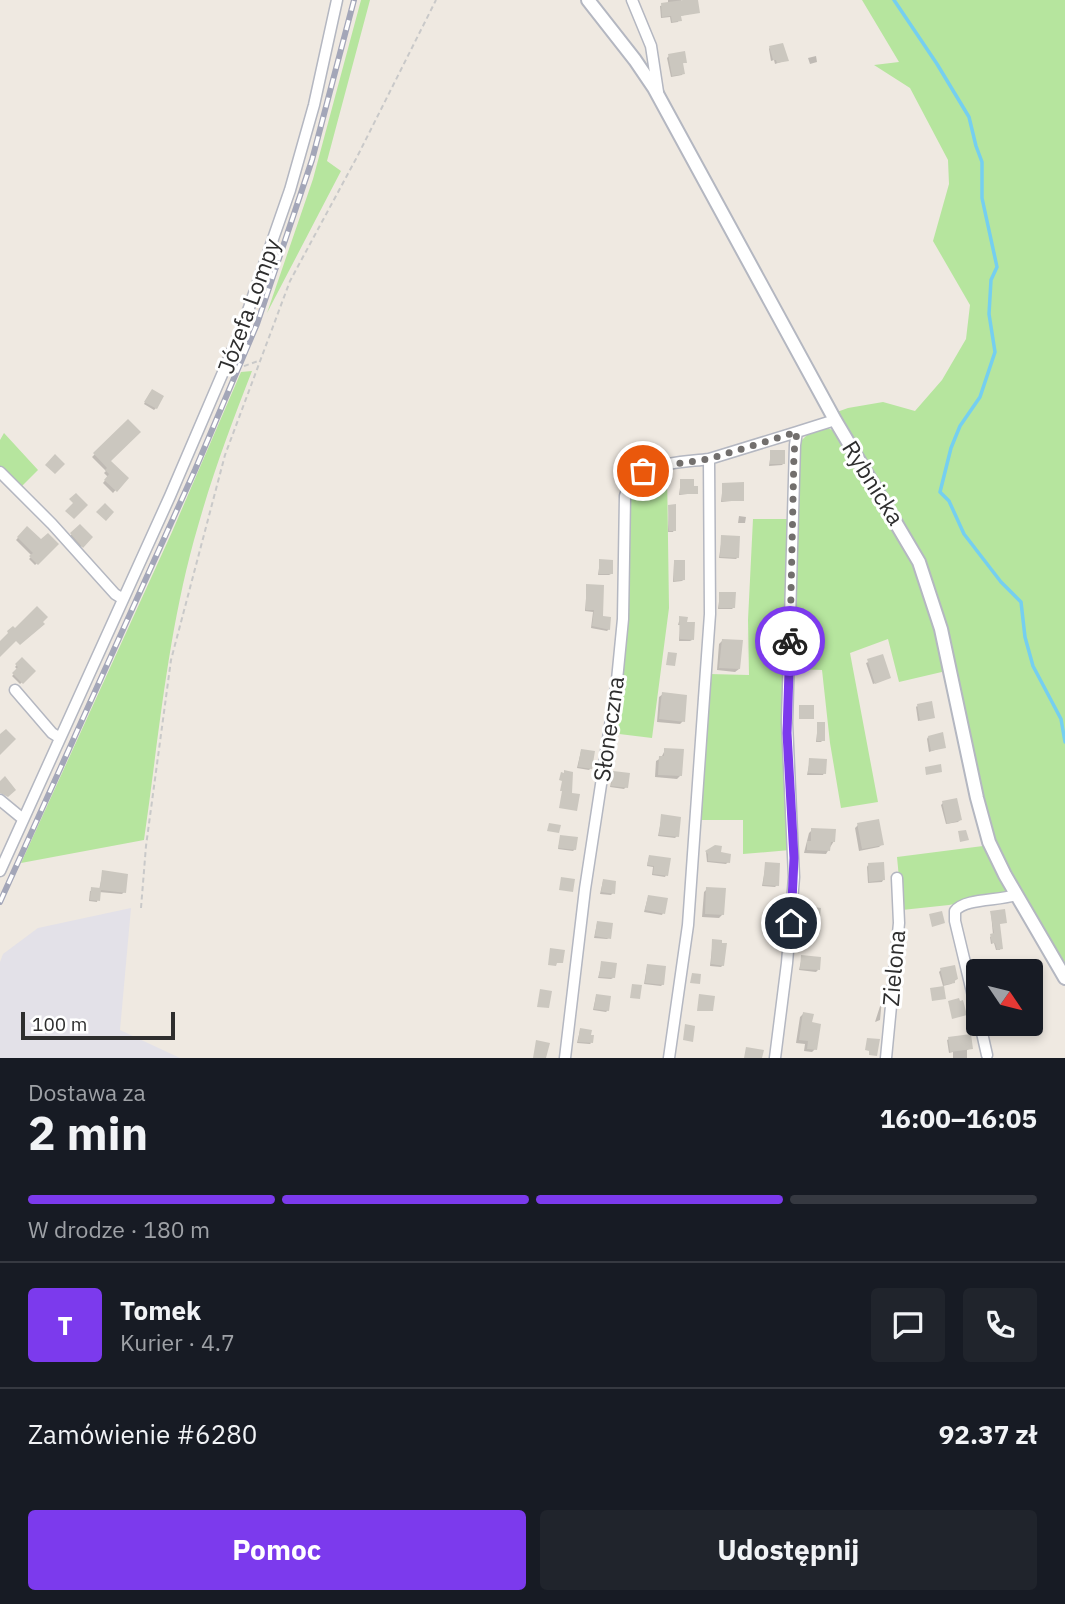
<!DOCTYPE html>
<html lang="pl">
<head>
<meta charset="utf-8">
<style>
	:root { --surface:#171b24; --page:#20242c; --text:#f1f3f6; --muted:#9ea1a6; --line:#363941; --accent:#7c3aed }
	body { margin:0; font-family:"IBM Plex Sans",sans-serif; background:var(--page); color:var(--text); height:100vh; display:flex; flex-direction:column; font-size:26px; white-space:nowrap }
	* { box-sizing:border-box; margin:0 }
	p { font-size:23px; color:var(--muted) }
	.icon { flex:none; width:38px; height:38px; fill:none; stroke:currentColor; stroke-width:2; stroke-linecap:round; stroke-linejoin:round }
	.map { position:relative; height:1058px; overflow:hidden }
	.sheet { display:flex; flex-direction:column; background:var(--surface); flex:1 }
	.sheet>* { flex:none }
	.needle { width:46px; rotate:125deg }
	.fabs { position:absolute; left:966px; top:959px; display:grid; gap:14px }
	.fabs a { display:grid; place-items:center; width:77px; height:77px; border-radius:7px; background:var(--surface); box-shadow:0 4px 10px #0003; font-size:35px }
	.scale { position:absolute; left:21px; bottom:18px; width:154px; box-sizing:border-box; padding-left:7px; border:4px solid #2e2e2e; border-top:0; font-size:19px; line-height:24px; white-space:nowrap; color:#2e2e2e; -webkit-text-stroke:5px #fff; paint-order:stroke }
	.pin { position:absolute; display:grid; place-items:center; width:60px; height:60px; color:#fff; margin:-30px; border:4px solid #fff; border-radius:50%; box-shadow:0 2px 7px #0007 }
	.courier { position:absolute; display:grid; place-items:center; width:70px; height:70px; margin:-35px; border:5px solid #7c3aed; border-radius:50%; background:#fff; color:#222; box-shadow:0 2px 9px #0007 }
	.headline em { font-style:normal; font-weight:700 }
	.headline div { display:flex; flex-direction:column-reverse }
	.headline { display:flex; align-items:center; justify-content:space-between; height:119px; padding:0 28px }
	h1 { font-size:46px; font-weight:700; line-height:52px }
	.bar { display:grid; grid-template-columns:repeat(4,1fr); gap:10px 7px; align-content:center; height:84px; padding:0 28px }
	.bar i { height:9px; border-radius:5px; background:var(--line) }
	.bar .current { background:var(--accent) }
	.bar p { grid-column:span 4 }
	.line { display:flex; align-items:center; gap:18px; padding:0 28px; border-top:2px solid var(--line) }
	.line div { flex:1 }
	.round { display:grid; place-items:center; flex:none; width:74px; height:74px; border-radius:7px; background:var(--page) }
	.primary-button { display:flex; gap:14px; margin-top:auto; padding:14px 28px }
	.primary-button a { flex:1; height:80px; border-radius:7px; background:var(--accent); color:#fff; font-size:28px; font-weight:700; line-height:80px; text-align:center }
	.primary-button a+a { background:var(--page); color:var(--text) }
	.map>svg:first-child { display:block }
	.industrial { fill:#e3e1e8 }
	.green { fill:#b6e59e }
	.shadow { fill:#0003 }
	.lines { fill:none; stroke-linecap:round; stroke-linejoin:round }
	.stream { stroke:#75cff0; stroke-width:3.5 }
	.building { fill:#cbc7bf }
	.minor-casing { stroke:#b4b7c1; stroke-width:13 }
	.tertiary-casing { stroke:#b4b7c1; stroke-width:16 }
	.path { stroke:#c9c9c9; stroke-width:2; stroke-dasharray:5 3.5; stroke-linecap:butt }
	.minor { stroke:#fff; stroke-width:10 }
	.tertiary { stroke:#fff; stroke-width:12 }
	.rail-casing { stroke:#a3a6b8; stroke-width:6 }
	.rail { stroke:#fff; stroke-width:3.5; stroke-dasharray:10; stroke-linecap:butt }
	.done { stroke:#726f6d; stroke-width:7; stroke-dasharray:0 12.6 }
	.route { stroke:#7c3aed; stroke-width:9 }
	.labels { text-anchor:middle; stroke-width:6; stroke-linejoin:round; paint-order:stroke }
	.street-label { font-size:23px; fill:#2e2e2e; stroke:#fff }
</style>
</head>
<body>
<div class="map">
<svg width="1065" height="1058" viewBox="0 0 1065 1058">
	<rect width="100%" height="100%" fill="#efe9e1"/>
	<path class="industrial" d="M131,908l-11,122 60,28h-180v-96l3,-8 35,-26z"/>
	<path class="green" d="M361,0h9l-43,161 14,10 -74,142 46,-134z
		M862,0h203v971l-72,-125 -52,-234c-21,-74 -67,-134 -104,-200l11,-4 35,-6 32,9 27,-31 24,-41 4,-34 -37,-64 16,-57 -1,-24 -38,-72 -36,-23 25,-3z
		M252,371c-20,51 -39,102 -54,155 -30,102 -39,210 -54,314l-123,23 151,-331 69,-160z
		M827,428l8,3 64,102 23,49 24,89 -47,11 -11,-43 -38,14 28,149 -37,6 -11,-65 -8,-73 -28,-1v-94l5,-132 8,-8z
		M4,433l34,37 -18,18 -20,-19v-29z
		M667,470l2,138 -17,130 -41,-5 11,-61 6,-62 -1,-70 3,-48 8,-13z
		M753,519h36l-6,187 7,144 -47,4v-34h-44l10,-146 40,1 -1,-55z
		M983,846l24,42 -2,6 -56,11 -47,5 -5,-53z"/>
	<path class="shadow" d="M668,0h13v2l15,-2 2,12 -18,4 -2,6 -7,1 -1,-6 -9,1 -1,-12 8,-2z
		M770,47l17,13 -12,4 -1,-4 -3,1 -2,-12z
		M669,56l16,6 -3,2 1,9 -1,2 -11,2 -4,-19z
		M816,56l1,6 -7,2 -2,-6z
		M150,393l6,15 -2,2 -10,-6z
		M128,422l-19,39 17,17 -13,15 -10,-10 5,-6 -4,-4 2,-2 -14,-14z
		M771,452l12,12 -1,1 -13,1z
		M681,480l12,8 3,5 -17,2z
		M723,484l19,16 -21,2z
		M669,506l5,24 -1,2h-5z
		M739,516l7,1 -1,6h-7z
		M80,527l11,10 -11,11 -10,-12z
		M27,528l14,13 16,3 -22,21 -6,-6 3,-3 -16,-16z
		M722,537l16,20 -2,2 -17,-1z
		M600,561l11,13 -2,1h-11z
		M674,562l10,17 -2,2 -9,1z
		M587,586l14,31 8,12 -2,2 -16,-3 2,-16 -8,-1z
		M720,594l14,13 -2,2h-14z
		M680,618l12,22 -2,1h-11l1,-16h-2z
		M723,640l16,29 -4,3 -18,-2 2,-26z
		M882,656l7,22 -16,6 -7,-21z
		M22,659l12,12 -14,13 -8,-8 6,-6 -3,-3z
		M663,694l20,27 -3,3 -23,-2 2,-25z
		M917,706l17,11 -16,4 -2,-14z
		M818,724l5,16 -2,2h-5z
		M928,737l16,10 -15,5 -2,-13z
		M665,750l16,25 -4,4 -22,-2 1,-16 5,-3z
		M581,751l10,17 -2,2 -12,-2z
		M810,760l14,13 -1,2h-16z
		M613,773l13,14 -2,2 -14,-2z
		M943,803l17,17 -2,2 -12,2 -5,-19z
		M662,816l15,20 -2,2 -17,-2z
		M858,825l24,19 -3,3 -20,4 -4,-23z
		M812,830l22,11 -8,13 -22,-1 5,-20z
		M561,836l14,13 -2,2 -15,-2z
		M706,852l13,2 9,8 -2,2 -19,-2z
		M649,857l17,18 -1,2 -13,-2 1,-8 -6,-1z
		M766,864l11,21 -2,2 -13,-1z
		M868,865l15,15 -1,2 -14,1 -1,-16z
		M103,872l21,20 -2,2 -23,-2 -2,10 -8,-1 1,-10 9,-1z
		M603,881l10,12 -2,2 -11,-1z
		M707,889l16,25 -4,4 -17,-1 2,-25z
		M648,897l15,16 -1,2 -18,-3z
		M808,908l10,16 -2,2 -12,-1z
		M991,913l14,9 -7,2 2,26h-4l-2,-7 -3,1 -1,-7 3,-2z
		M597,923l12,15 -2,1 -13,-1z
		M713,940l10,25 -2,2 -11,-1z
		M802,957l16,13 -2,2 -17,-2z
		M602,963l11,15 -2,1 -13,-1z
		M647,966l16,18 -2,2 -17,-2z
		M941,970l16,9 -6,5 -8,2 -4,-14z
		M596,996l12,14 -2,2 -13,-2z
		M882,1000l-2,20 -5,2z
		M803,1014l8,10 4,25 -3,3 -8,-1 1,-7 -9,-1 4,-26z
		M580,1030l11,13 -1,1 -13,-1z
		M949,1039l22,9 -4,2v8h-14v-6l-4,1 -2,-13z"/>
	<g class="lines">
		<path class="stream" d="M894,0l43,64 32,53 7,29 6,16v36l15,69 -6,13 -2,34 6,38 -15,45 -20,29 -9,22 -11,44 9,9 15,33 37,48 20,20 4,35 8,29 28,53 4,23"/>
	</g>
	<path class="building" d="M683,0h15l2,13 -19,3 1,5 -10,1 -1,-6 -9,1 -1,-14z
		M783,43l6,18 -12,2 -1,-3h-3l-4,-14z
		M685,51l2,12h-4l2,11 -13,2 -4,-22z
		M152,389l12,7 -7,13 -13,-7z
		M128,419l13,13 -30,29 18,17 -12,14 -13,-12 5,-6 -4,-4 2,-2 -14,-15z
		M770,450h15v14h-15z
		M55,454l10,10 -10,10 -10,-9z
		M680,479h14v7h4v8h-18z
		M744,482v19h-22v-18z
		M76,493l12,12 -14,14 -9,-8 8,-8 -4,-4z
		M105,503l9,9 -8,9 -10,-9z
		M676,504v27h-7l-1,-26z
		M80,524l13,13 -10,11 -13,-15z
		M27,526l14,13 7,-6 11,11 -21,21 -9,-9 4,-3 -16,-16z
		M721,535l19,1 -1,22 -19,-1z
		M599,559l14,1v14h-14z
		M674,560h11v20l-11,1z
		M586,584l18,1 -1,31 8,1 -1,13 -18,-4 2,-16h-8z
		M719,592h17l-1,16h-16z
		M37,606l11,11 -5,5 2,2 -25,21 -4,-4 -16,16v-16l8,-8 -1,-2 6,-5 2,2z
		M679,616l9,1 -1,5h8l-1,18 -14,-1z
		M722,639l21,1 -3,29 -21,-1z
		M668,652l9,1 -2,13 -9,-1z
		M883,654l8,24 -16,6 -8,-25z
		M22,657l14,14 -13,13 -11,-11 6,-6 -3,-3z
		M662,692l25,3 -2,27 -26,-3z
		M932,701l3,17 -15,3 -3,-17z
		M799,705h15v14h-15z
		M817,722h8v19h-8z
		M6,729l10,10 -16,16v-21z
		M943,732l3,16 -15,3 -3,-15z
		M664,748l20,1 -2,27 -24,-1 1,-19h5z
		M581,749l14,2 -3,18 -14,-2z
		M809,758l18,1 -1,15 -18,-1z
		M941,764l1,8 -16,3 -1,-8z
		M564,770l9,2 -1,21 8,1 -3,17 -18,-3 3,-17h-2l2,-10 -3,-1 2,-8 3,1z
		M613,771l17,2 -2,15 -17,-2z
		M5,776l11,14 -8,7 -8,-4v-12z
		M957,798l5,22 -15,4 -5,-23z
		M661,814l20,3 -2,20 -20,-2z
		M879,819l5,26 -22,4 -5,-26z
		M549,823l12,2 -2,8 -12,-2z
		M811,828l25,1 -1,13h-4l-1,9 -23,-1v-9h4z
		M966,830l3,10 -9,2 -2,-11z
		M560,835l18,2 -2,13 -18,-2z
		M715,845l7,1 -1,6 10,2 -1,9 -22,-2v-7l-3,-3z
		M649,855l22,3 -3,18 -15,-2 1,-8 -7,-1z
		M765,862l15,1 -1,23 -16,-1z
		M884,862l1,18 -16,2 -1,-19z
		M102,870l26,4 -2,19 -25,-3 -1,11 -10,-1 1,-13 9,1z
		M561,877l14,2 -2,13 -14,-2z
		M603,879l13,2 -1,13 -14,-2z
		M706,887l20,1 -2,27 -19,-1z
		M648,895l20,3 -3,16 -20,-4z
		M807,906l14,2 -2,17 -14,-1z
		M1005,909l2,14 -7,1 3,25 -6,1 -2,-7h-3l-2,-9 4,-1 -4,-22z
		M942,911l3,12 -13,4 -3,-13z
		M597,921l16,2 -2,16 -16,-3z
		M712,939l10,1v3h5l-3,23 -13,-2z
		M550,948l15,2 -2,13h-6l-1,3 -8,-1z
		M801,955l20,2 -1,13 -20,-1z
		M601,961l16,2 -2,15 -16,-1z
		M647,964l19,2 -2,19 -19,-2z
		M955,965l3,14 -3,1v3l-11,2 -4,-17z
		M692,973l9,1 -1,10 -10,-1z
		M1038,982l2,27 -9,1 1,-27z
		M632,984l10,1 -2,14 -10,-1z
		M944,986l2,13 -14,2 -2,-13z
		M540,989l12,2 -3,17 -12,-1z
		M596,994l15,2 -2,15 -15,-2z
		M699,994l16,2 -2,15h-16z
		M959,998l1,3 3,-1 4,15 -15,4 -4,-18z
		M803,1012l11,2 -2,8 9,2 -4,26 -10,-1 1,-8 -9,-1z
		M685,1024l10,2 -2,16 -10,-2z
		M996,1024h11l1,9 -11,1z
		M580,1028l12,2 -1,5h3l-1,8 -15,-1z
		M971,1034l2,15 -23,3 -2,-15z
		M867,1038l13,1 -3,17 -8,-1v-4l-4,-1z
		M536,1040l14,3 -4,15h-13z
		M746,1047l18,3 -2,8h-18z"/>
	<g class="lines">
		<g class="minor-casing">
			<path id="minor" d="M632,0l19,46 7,46
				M0,472l52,52 63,70 8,5
				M15,690l37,43 8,5
				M0,800l23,19
				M0,871l170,-375 72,-168 48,-138 24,-85 23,-105
				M978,1017l-23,-96v-10c10,-13 44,-10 60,-16
				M980,1024l7,31
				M565,1058l20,-169 32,-209 6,-61 2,-123c10,-35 54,-33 84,-37
				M669,1058l19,-133 16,-227 6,-84 -1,-155 88,-27
				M775,1058l12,-95 7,-86 -7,-154 8,-278 2,-13 38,-12
				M886,1058l13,-135 -2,-45"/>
		</g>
		<g class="tertiary-casing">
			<path id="tertiary" d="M588,0l47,60 19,28 181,332 84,142 22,67 36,169 12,44 16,33 60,103"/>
		</g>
		<path class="path" d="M236,369l25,-9
			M141,908l5,-62 25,-186 54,-205 65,-174 67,-124 79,-157"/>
		<use href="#minor" class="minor"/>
		<use href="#tertiary" class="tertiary"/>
		<g class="rail-casing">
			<path id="rail" d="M0,902l195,-432 62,-146 55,-164 42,-160"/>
		</g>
		<use href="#rail" class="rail"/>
	</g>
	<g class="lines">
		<path class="done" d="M643,471l18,-5 48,-7 88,-27 -3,20 -4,189"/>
		<path class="route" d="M790,641l-3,92 7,125 -3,65"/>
	</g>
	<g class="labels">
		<g class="street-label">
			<text transform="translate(249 306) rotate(-70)" y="8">Józefa Lompy</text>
			<text transform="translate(873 483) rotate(58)" y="8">Rybnicka</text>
			<text transform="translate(609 729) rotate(-82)" y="8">Słoneczna</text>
			<text transform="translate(894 968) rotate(-85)" y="8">Zielona</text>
		</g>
	</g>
</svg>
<div class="fabs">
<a><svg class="needle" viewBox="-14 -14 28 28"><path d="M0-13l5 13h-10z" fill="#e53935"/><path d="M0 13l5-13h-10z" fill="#9ea1a6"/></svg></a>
</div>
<div class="scale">100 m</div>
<div class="pin" style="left:643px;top:471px;background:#ea580c"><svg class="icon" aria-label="bag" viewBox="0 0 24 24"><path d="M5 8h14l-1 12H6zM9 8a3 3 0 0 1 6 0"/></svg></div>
<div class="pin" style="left:791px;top:923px;background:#1f2937"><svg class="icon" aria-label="home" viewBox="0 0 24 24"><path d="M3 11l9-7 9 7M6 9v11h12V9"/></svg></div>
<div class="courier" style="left:790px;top:641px"><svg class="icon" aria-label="bike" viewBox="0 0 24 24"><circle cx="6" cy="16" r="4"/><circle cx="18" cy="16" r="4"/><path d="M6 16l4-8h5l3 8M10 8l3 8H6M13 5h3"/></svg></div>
</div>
<section class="sheet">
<div class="headline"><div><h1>2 min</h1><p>Dostawa za</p></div><em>16:00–16:05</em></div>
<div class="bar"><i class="current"></i><i class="current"></i><i class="current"></i><i></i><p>W drodze · 180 m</p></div>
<div class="line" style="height:126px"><b class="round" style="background:var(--accent);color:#fff">T</b><div><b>Tomek</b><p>Kurier · 4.7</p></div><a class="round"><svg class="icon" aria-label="chat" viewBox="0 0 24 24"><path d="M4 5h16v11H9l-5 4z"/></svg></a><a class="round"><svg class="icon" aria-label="phone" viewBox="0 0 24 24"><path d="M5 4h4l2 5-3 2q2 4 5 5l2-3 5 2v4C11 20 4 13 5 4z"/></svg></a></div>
<div class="line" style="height:91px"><div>Zamówienie #6280</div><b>92.37 zł</b></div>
<div class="primary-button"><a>Pomoc</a><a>Udostępnij</a></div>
</section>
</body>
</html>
